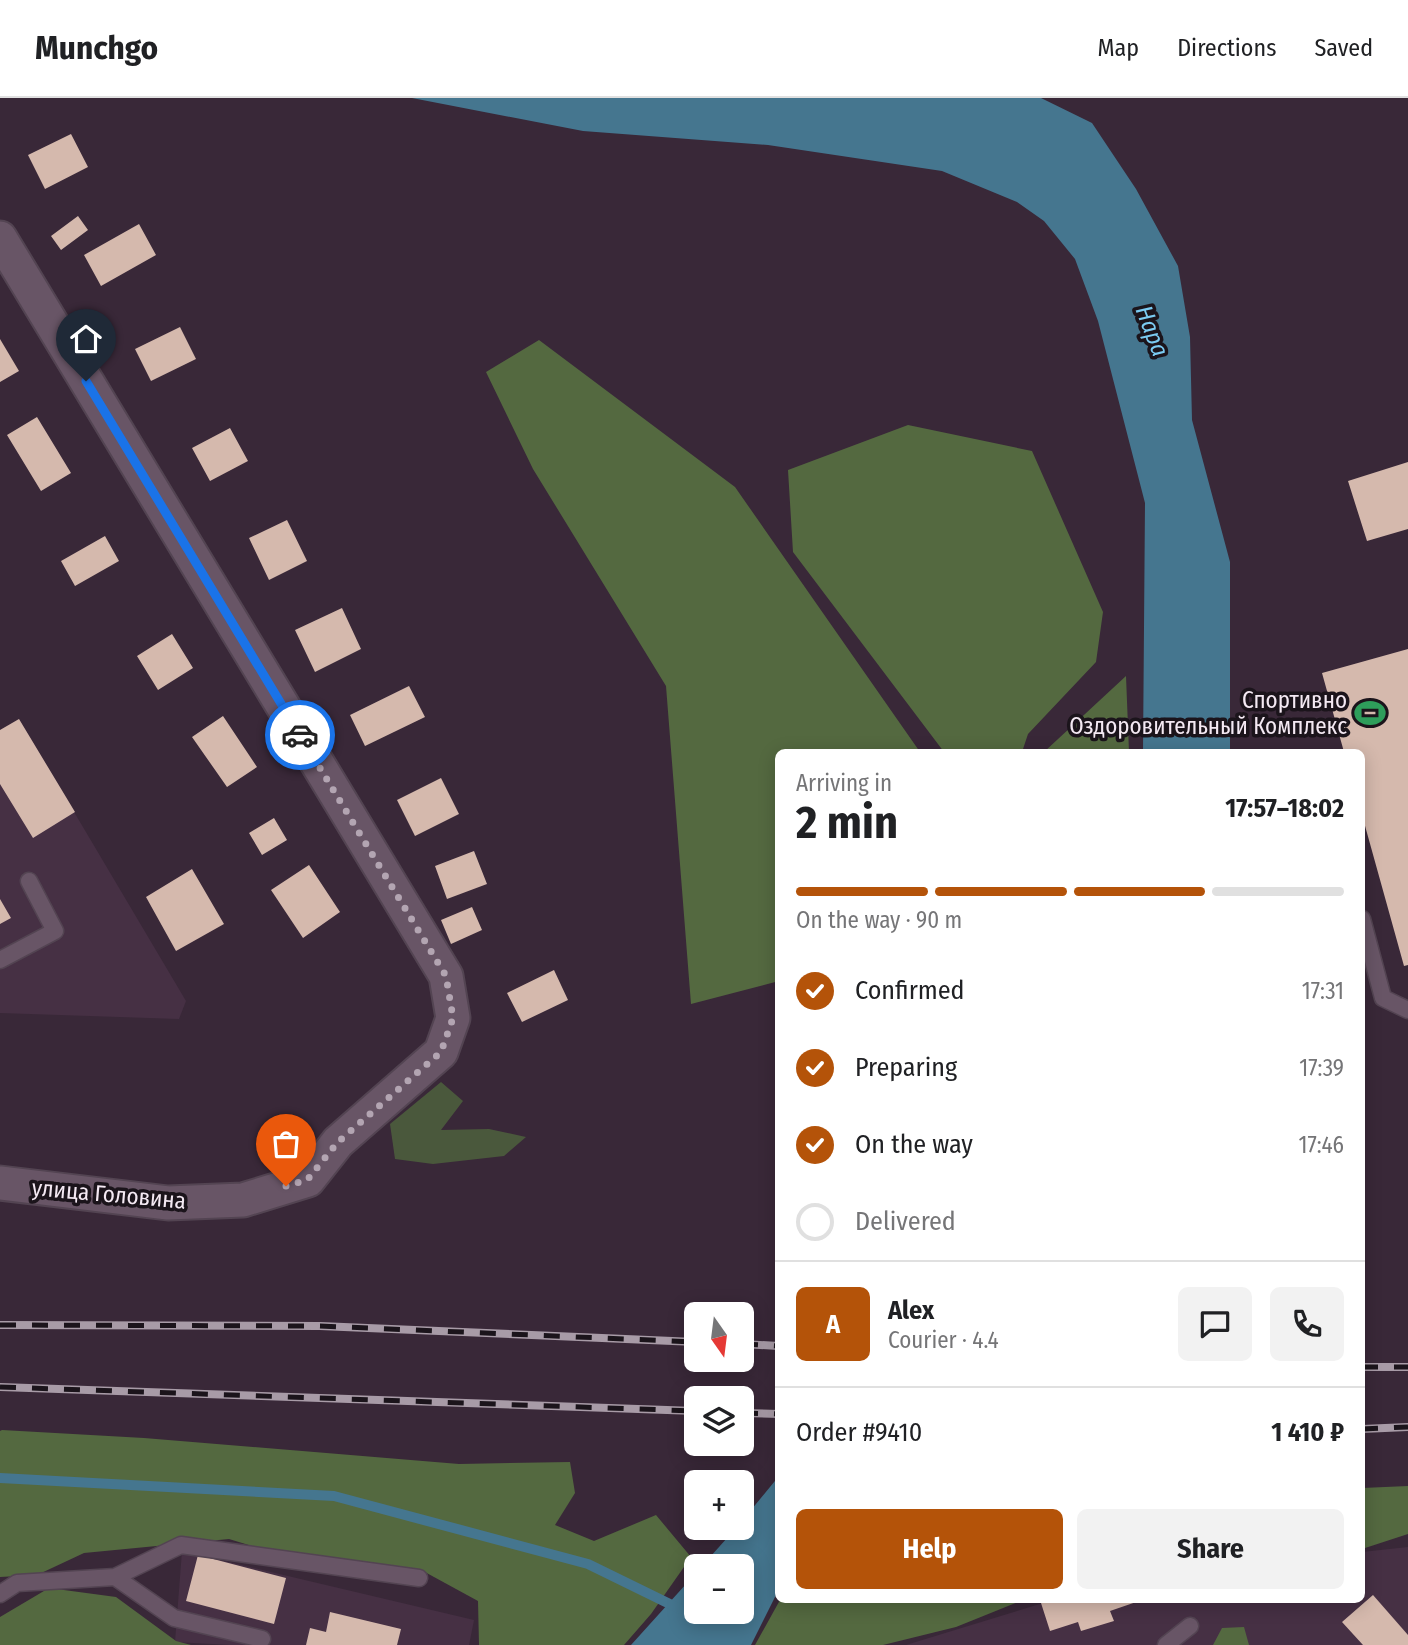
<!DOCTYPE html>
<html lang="en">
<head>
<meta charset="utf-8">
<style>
	:root { --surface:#fff; --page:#f2f2f2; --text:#202124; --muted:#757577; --line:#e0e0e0; --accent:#b45309 }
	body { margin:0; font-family:"Fira Sans Condensed",sans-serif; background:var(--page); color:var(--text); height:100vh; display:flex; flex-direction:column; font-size:26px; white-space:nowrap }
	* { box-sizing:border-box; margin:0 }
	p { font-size:23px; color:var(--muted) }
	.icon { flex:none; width:38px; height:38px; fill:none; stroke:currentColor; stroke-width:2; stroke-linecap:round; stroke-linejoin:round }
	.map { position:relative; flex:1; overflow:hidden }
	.drawer { position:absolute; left:775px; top:651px; width:590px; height:854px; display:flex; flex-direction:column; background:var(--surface); border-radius:10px; box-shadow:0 4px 18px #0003 }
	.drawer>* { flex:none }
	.needle { width:46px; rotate:166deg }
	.controls { position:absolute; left:684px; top:1204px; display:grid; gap:14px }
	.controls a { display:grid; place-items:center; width:70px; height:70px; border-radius:10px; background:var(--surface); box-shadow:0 4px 18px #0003; font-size:35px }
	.pin { position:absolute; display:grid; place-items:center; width:60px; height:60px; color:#fff; margin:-72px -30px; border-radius:50% 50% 50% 0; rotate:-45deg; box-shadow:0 0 7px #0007 }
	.pin .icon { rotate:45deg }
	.courier { position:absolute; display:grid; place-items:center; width:70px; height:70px; margin:-35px; border:5px solid #1a73e8; border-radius:50%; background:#fff; color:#222; box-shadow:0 2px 9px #0007 }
	.summary em { font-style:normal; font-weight:700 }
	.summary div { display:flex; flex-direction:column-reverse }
	.summary { display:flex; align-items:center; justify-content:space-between; height:119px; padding:0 21px }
	h1 { font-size:46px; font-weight:700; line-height:52px }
	.bar { display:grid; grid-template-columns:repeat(4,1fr); gap:10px 7px; align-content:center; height:84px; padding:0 21px }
	.bar i { height:9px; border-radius:5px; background:var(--line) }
	.bar .selected { background:var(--accent) }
	.bar p { grid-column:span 4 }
	.line { display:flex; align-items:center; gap:18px; padding:0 21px; border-top:2px solid var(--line) }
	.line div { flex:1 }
	.round { display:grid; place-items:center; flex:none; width:74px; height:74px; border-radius:10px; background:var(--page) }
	ol { padding:0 21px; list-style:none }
	li { display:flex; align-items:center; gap:21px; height:77px }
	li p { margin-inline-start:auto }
	li .icon { padding:7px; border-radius:50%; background:var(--accent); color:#fff; stroke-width:4 }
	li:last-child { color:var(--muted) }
	li i { width:38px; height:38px; border:4px solid var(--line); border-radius:50% }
	.button { display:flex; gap:14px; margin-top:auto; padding:14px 21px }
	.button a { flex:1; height:80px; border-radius:10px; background:var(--accent); color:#fff; font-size:28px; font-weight:700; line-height:80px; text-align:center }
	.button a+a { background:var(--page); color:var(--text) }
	header { display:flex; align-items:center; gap:42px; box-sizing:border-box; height:98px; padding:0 35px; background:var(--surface); border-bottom:2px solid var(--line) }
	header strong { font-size:33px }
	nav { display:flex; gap:38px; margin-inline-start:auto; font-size:24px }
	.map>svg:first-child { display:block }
	.built { fill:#463044 }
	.green { fill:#4a583c }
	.forest { fill:#546940 }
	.water { fill:#45768f }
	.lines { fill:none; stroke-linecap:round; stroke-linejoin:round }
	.stream { stroke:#45768f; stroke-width:10 }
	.building { fill:#d5b9ad }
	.lane-casing { stroke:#534452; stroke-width:19 }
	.street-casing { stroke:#534452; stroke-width:37 }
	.lane { stroke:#685566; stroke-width:16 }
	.street { stroke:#685566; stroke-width:33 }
	.rail-casing { stroke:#a89ba7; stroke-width:8 }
	.rail { stroke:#1b141b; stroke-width:5; stroke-dasharray:16; stroke-linecap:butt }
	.done { stroke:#b3a5b2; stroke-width:7; stroke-dasharray:0 12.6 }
	.route { stroke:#1a73e8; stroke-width:9 }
	.labels { text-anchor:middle; stroke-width:7; stroke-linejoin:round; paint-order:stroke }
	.poi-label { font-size:23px; fill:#f4e9f3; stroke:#1b141b; text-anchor:end }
	.street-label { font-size:23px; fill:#f4e9f3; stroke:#1b141b }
	.water-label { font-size:24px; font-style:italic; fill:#7bcbf2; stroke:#1b141b }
</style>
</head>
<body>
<header>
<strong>Munchgo</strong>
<nav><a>Map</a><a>Directions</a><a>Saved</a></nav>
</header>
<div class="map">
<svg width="1408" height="1547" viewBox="0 0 1408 1547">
	<rect width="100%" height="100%" fill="#392838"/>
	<path class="built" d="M19,621l167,282 -7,18 -179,-6v-283z
		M1408,1449v98h-502l147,-45h309v-48z
		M182,1453l292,69 -5,25h-239l-55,-3z"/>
	<path class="green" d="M441,984l22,19 -22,29 48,-1 37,8 -22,19 -71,8 -38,-5 -5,-35z"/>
	<path class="forest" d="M539,242l196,147 185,265h-141v229l-88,23 -25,-318 -133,-217 -47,-97z
		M908,327l124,26 71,161 -7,50 -68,72 -6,18h-78l-151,-200 -5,-82z
		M1126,578l3,76h-85z
		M2,1332l142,8 315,26 111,-2 5,31 -20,32 39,16 62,-26 35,42 -40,57 -27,31h-145l-1,-44 -55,-30 -79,3 -115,-35 -145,14 -47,22 -37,2v-146z
		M1408,1388v48l-46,15v-61z
		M49,1490l67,9 60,44 15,4h-191v-28z
		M780,1502h243l-67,27 -73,18h-128z
		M1244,1529l5,18h-36l9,-17z"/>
	<path class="water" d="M412,0h629l51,25 44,66 42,77 12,71 2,83 38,142v190h-87l2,-249 -47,-182 -23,-62 -31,-38 -27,-19 -75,-31 -174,-26 -185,-14z
		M779,1378v113l-28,56h-120l65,-72v39h46v-46h-40l34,-38h6v-7z"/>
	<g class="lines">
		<path class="stream" d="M0,1380l334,18 254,68 92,45"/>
	</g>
	<path class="building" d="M71,36l17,33 -43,22 -17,-34z
		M78,118l10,14 -27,20 -10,-14z
		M139,126l17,31 -55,31 -17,-31z
		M180,229l16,32 -45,22 -16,-32z
		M0,241l19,32 -19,11z
		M37,319l34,56 -30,18 -34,-56z
		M230,330l18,33 -38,20 -18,-33z
		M1408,364v67l-41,12 -19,-60z
		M287,422l20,41 -38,19 -20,-42z
		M105,438l14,25 -44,25 -14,-25z
		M342,510l19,41 -46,23 -20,-42z
		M172,536l21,34 -35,22 -21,-34z
		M1408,551v316l-4,1 -42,-151v-63h-18l-22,-79z
		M409,588l16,31 -60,29 -15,-31z
		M223,618l34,51 -30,20 -35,-50z
		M19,621l56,93 -42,26 -33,-54v-54z
		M441,680l18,36 -44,22 -18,-36z
		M274,720l13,22 -25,15 -13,-22z
		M474,753l13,33 -40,15 -12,-33z
		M309,767l31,47 -37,26 -32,-48z
		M192,771l32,55 -48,27 -30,-54z
		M0,801l11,19 -11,6z
		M472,809l10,23 -31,14 -10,-24z
		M554,872l14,30 -46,22 -15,-29z
		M198,1457l88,23 -12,46 -88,-23z
		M1373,1497l35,40v10h-45l-21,-23z
		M1053,1502h89l-32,11 4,10 -33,10 -3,-9 -28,9 -9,-28z
		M330,1514l71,17 -4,16h-91l4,-17 16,4z"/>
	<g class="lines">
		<g class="lane-casing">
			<path id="lane" d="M1362,821l21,79 25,12
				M0,862l55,-29 -26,-50
				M115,1479l59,41 88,21
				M0,1496l17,-11 98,-6 66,-32 238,33
				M1166,1547l24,-19"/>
		</g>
		<g class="street-casing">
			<path id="street" d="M0,140l446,738 7,42 -12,34 -103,90 -30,38 -65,20 -75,3 -168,-20"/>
		</g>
		<use href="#lane" class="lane"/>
		<use href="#street" class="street"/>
		<g class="rail-casing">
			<path id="rail" d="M0,1227l320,1 376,16
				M742,1246l37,2
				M1362,1269h46
				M0,1289l696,24
				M742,1315l37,1
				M1362,1331l46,-2"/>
		</g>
		<use href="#rail" class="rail"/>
	</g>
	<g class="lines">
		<path class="done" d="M286,1088l21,-6 31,-38 103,-90 12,-34 -7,-42 -146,-241"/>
		<path class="route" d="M86,283l214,354"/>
	</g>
	<defs>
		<g id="stadium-bare" transform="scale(2.415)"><path d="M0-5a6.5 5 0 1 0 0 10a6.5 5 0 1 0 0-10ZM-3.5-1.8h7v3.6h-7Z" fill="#2e9e5b" stroke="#1b141b" stroke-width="2.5" paint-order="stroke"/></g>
	</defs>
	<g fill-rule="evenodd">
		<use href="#stadium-bare" x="1370" y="615"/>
	</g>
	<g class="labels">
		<g class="poi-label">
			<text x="1347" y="610">Спортивно<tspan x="1347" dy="26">Оздоровительный Комплекс</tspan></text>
		</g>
		<g class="street-label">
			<text transform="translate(109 1096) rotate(5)" y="8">улица Головина</text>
		</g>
		<g class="water-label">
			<text transform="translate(1152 233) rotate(69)" y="8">Нара</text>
		</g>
	</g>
</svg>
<div class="controls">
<a><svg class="needle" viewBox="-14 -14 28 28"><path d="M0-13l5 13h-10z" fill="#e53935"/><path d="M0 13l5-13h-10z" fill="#757577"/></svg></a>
<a><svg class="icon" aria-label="layers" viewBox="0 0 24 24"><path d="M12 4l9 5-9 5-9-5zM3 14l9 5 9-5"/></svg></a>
<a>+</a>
<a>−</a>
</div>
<div class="pin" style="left:286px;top:1088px;background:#ea580c"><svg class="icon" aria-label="bag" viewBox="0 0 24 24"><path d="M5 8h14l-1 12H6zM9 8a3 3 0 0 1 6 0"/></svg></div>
<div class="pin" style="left:86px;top:283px;background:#1f2937"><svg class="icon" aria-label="home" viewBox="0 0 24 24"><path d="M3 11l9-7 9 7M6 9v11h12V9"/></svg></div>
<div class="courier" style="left:300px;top:637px"><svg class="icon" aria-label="car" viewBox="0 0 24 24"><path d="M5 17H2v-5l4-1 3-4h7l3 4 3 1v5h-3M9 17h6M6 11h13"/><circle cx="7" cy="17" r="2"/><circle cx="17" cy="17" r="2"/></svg></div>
<section class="drawer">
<div class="summary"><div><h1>2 min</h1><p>Arriving in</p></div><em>17:57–18:02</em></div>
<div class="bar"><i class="selected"></i><i class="selected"></i><i class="selected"></i><i></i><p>On the way · 90 m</p></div>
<ol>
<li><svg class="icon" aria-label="check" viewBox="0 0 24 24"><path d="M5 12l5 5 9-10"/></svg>Confirmed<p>17:31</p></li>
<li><svg class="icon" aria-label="check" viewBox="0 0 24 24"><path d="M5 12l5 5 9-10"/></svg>Preparing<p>17:39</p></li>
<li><svg class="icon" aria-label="check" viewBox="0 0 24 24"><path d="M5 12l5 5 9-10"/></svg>On the way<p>17:46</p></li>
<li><i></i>Delivered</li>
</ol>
<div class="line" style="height:126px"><b class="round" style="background:var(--accent);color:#fff">A</b><div><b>Alex</b><p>Courier · 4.4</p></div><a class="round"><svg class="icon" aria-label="chat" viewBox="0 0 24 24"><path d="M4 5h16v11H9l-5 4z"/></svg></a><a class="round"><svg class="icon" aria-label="phone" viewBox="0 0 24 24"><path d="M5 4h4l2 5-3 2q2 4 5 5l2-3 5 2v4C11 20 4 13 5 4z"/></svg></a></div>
<div class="line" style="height:91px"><div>Order #9410</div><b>1 410 ₽</b></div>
<div class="button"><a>Help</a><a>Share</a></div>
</section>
</div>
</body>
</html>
